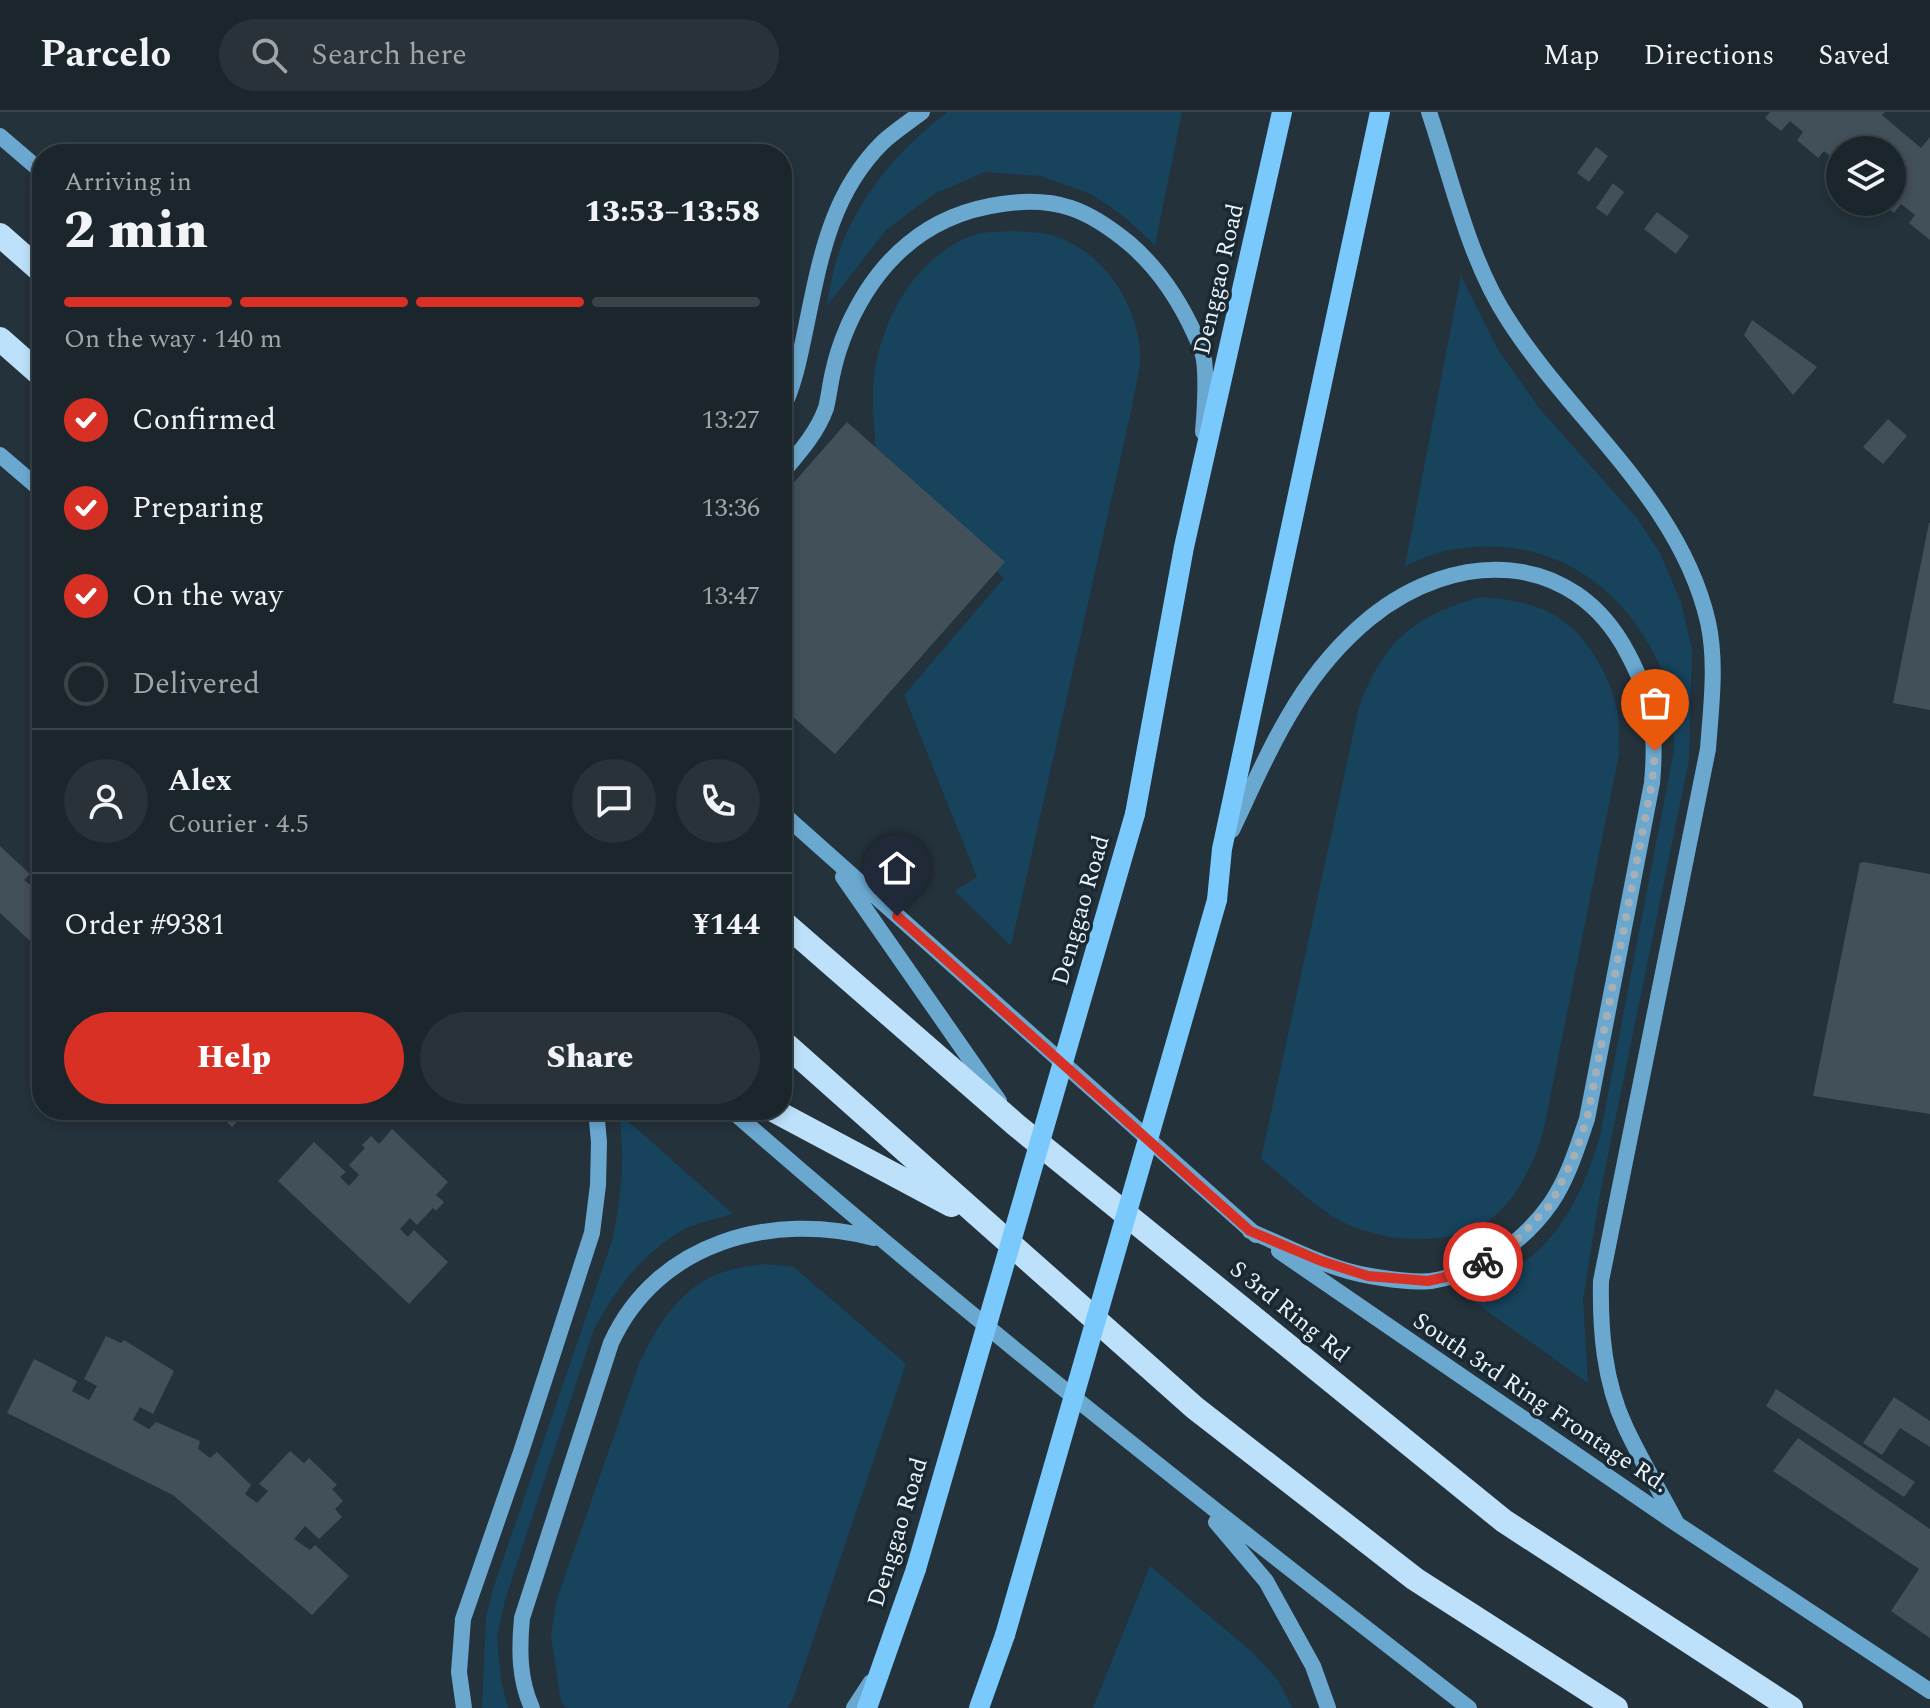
<!DOCTYPE html>
<html lang="en">
<head>
<meta charset="utf-8">
<style>
	:root { --surface:#1b262c; --page:#283238; --text:#f1f3f6; --muted:#a0a5a9; --line:#394348; --accent:#d93025 }
	body { margin:0; font-family:Spectral,serif; background:var(--page); color:var(--text); height:100vh; display:flex; flex-direction:column; font-size:30px; white-space:nowrap }
	* { box-sizing:border-box; margin:0 }
	p { font-size:26px; color:var(--muted) }
	.icon { flex:none; width:44px; height:44px; fill:none; stroke:currentColor; stroke-width:2; stroke-linecap:round; stroke-linejoin:round }
	.map { position:relative; flex:1; overflow:hidden }
	.side { position:absolute; left:32px; top:32px; width:760px; height:976px; display:flex; flex-direction:column; background:var(--surface); border-radius:32px; box-shadow:0 4px 12px #0003,0 0 0 2px var(--line) }
	.side>* { flex:none }
	.controls { position:absolute; left:1826px; top:24px; display:grid; gap:16px }
	.controls a { display:grid; place-items:center; width:80px; height:80px; border-radius:50%; background:var(--surface); box-shadow:0 4px 12px #0003,0 0 0 2px var(--line); font-size:40px }
	.pin { position:absolute; display:grid; place-items:center; width:68px; height:68px; color:#fff; margin:-82px -34px; border-radius:50% 50% 50% 0; rotate:-45deg; box-shadow:0 0 8px #0007 }
	.pin .icon { rotate:45deg }
	.courier { position:absolute; display:grid; place-items:center; width:80px; height:80px; margin:-40px; border:6px solid #d93025; border-radius:50%; background:#fff; color:#222; box-shadow:0 2px 10px #0007 }
	.overview em { font-style:normal; font-weight:800 }
	.overview div { display:flex; flex-direction:column-reverse }
	.overview { display:flex; align-items:center; justify-content:space-between; height:136px; padding:0 32px }
	h1 { font-size:52px; font-weight:800; line-height:60px }
	.bar { display:grid; grid-template-columns:repeat(4,1fr); gap:12px 8px; align-content:center; height:96px; padding:0 32px }
	.bar i { height:10px; border-radius:6px; background:var(--line) }
	.bar .active { background:var(--accent) }
	.bar p { grid-column:span 4 }
	.line { display:flex; align-items:center; gap:20px; padding:0 32px; border-top:2px solid var(--line) }
	.line div { flex:1 }
	.round { display:grid; place-items:center; flex:none; width:84px; height:84px; border-radius:42px; background:var(--page) }
	ol { padding:0 32px; list-style:none }
	li { display:flex; align-items:center; gap:24px; height:88px }
	li p { margin-inline-start:auto }
	li .icon { padding:8px; border-radius:50%; background:var(--accent); color:#fff; stroke-width:4 }
	li:last-child { color:var(--muted) }
	li i { width:44px; height:44px; border:4px solid var(--line); border-radius:50% }
	.button { display:flex; gap:16px; margin-top:auto; padding:16px 32px }
	.button a { flex:1; height:92px; border-radius:48px; background:var(--accent); color:#fff; font-size:32px; font-weight:800; line-height:92px; text-align:center }
	.button a+a { background:var(--page); color:var(--text) }
	header { display:flex; align-items:center; gap:48px; box-sizing:border-box; height:112px; padding:0 40px; background:var(--surface); border-bottom:2px solid var(--line) }
	header strong { font-size:38px }
	nav { display:flex; gap:44px; margin-inline-start:auto; font-size:28px }
	.search { width:560px; height:72px; background:var(--page); display:flex; align-items:center; gap:20px; box-sizing:border-box; padding:0 28px; border-radius:44px; color:var(--muted); font-size:30px }
	.map>svg:first-child { display:block }
	.green { fill:#17435d }
	.building { fill:#42505a }
	.lines { fill:none; stroke-linecap:round; stroke-linejoin:round }
	.secondary { stroke:#6ba8d0; stroke-width:16 }
	.primary { stroke:#79c9fd; stroke-width:20 }
	.highway { stroke:#bde1fa; stroke-width:24 }
	.primary-bridge { stroke:#79c9fd; stroke-width:20 }
	.done { stroke:#a5afb6; stroke-width:8; stroke-dasharray:0 14.4 }
	.route { stroke:#d93025; stroke-width:10 }
	.labels { text-anchor:middle; stroke-width:7; stroke-linejoin:round; paint-order:stroke }
	.street-label { font-size:24px; fill:#eaf3f9; stroke:#1a2831 }
</style>
</head>
<body>
<header>
<strong>Parcelo</strong>
<div class="search"><svg class="icon" aria-label="search" viewBox="0 0 24 24"><circle cx="10" cy="10" r="6"/><path d="M15 15l6 6"/></svg>Search here</div>
<nav><a>Map</a><a>Directions</a><a>Saved</a></nav>
</header>
<div class="map">
<svg width="1930" height="1596" viewBox="0 0 1930 1596">
	<rect width="100%" height="100%" fill="#24323b"/>
	<path class="green" d="M948,0h234l-27,133 -33,-30 -31,-21 -51,-18 -55,-4 -51,22 -48,36 -60,77c4,-16 6,-33 11,-49 19,-59 62,-110 111,-146z
		M1014,119c12,1 26,1 37,4 50,14 86,66 89,117 1,17 -6,38 -8,55l-121,539 -56,-55 22,-14 -73,-182 100,-117 -128,-125c-1,-21 -4,-42 -3,-62 2,-63 41,-137 104,-157 11,-3 25,-2 37,-3z
		M1461,164l36,72 42,60 97,109 24,36 21,49 11,48 -3,110 -90,439 -16,101 5,83 -129,-92c85,-21 117,-76 141,-155l74,-386c-1,-14 1,-30 -1,-44 -3,-26 -18,-51 -31,-73 -44,-68 -118,-99 -197,-82 -14,3 -27,10 -40,15z
		M1480,485c53,4 87,14 116,61 9,15 18,35 21,52 3,14 1,30 2,44l-76,379c-10,33 -29,73 -60,91 -44,25 -114,17 -154,-10 -24,-16 -45,-37 -68,-55l98,-452c25,-66 53,-90 121,-110z
		M619,1001l114,101c-16,5 -34,8 -48,15 -41,22 -69,60 -91,100l-89,271 -8,37 4,43 7,28h-26l4,-90 7,-29 119,-348c10,-48 13,-80 7,-128z
		M764,1152l30,3 112,97 -113,335 -6,9h-220l-6,-6 -10,-65 5,-35 83,-238c18,-39 44,-81 88,-93 12,-4 25,-5 37,-7z
		M1150,1454l102,86 25,27 16,29h-200z"/>
	<path class="building" d="M1770,0h115l-3,3 39,33 9,-11v103l-21,-17 6,-8 -14,-11 -7,9 -13,-11h11v-52h-52v23l-12,-10 4,-5 -8,-7 -6,7 -21,-18 6,-8 -13,-11 -9,10 -16,-13z
		M1596,35l12,9 -19,26 -12,-9z
		M1613,71l11,9 -17,24 -11,-8z
		M1657,100l32,24 -13,18 -32,-25z
		M1752,208l65,47 -24,28 -49,-60z
		M1888,307l19,17 -24,28 -20,-17z
		M847,310l158,140 -170,192 -53,-47v-211z
		M1929,411h1v187l-37,-7z
		M0,734l30,28 -6,6 9,7 9,-10v75l-42,-39z
		M1864,750l66,12v240l-117,-18 47,-233z
		M214,998h34l-16,17z
		M392,1017l56,53 -12,13 8,7 -8,9 -3,-3 -16,17 -7,-7 -10,11 8,8 6,-7 34,32 -39,42 -131,-123 36,-39 32,30 -6,5 9,9 10,-11 -10,-10 16,-17 -3,-3 9,-9 8,8z
		M106,1224l15,7 3,-3 50,31 -21,43 -13,-7 -7,13 16,9 7,-7 44,19 -2,8 12,9 7,-6 34,33 -6,9 12,9 11,-12 -9,-7 31,-33 14,12 5,-5 28,27 -5,4 11,12 -8,8 7,8 -23,22 -14,-13 -11,13 16,11 5,-5 34,31 -37,39 -139,-120 -166,-82 27,-54 43,22 -5,10 17,9 8,-14 -13,-7z
		M1776,1277l139,93 -11,15 -138,-91z
		M1894,1285l36,24v26l-30,-19 -18,27 -19,-12z
		M1798,1326l132,91v109l-39,-27 28,-42 -146,-98z"/>
	<g class="lines">
		<path class="secondary" d="M1429,0c23,68 40,149 80,209 65,101 171,179 199,301 9,41 3,85 0,127l-107,532c-1,49 3,100 24,145 15,33 35,65 52,98
			M0,24l42,36
			M782,298c13,-26 18,-55 24,-83 14,-68 25,-134 77,-185 12,-11 26,-20 39,-30
			M0,343l42,36
			M782,361c17,-20 35,-40 44,-65 3,-12 4,-24 7,-36 3,-15 9,-32 15,-46 30,-67 80,-112 154,-122 54,-8 86,5 128,40 30,26 50,57 66,93 3,7 7,15 8,23 3,23 1,49 -1,72
			M782,701l474,422
			M1232,718c38,-80 67,-154 138,-212 85,-69 203,-70 258,36 10,19 20,41 23,63 4,22 3,44 1,66l-65,336c-10,29 -19,59 -36,84 -27,39 -73,71 -120,78 -19,2 -43,-2 -61,-5 -42,-7 -82,-29 -120,-45
			M843,765l156,224
			M731,998c239,209 487,404 738,598
			M1279,1139l398,273 253,167
			M1216,1410l50,59 47,85 15,42
			M464,1596l-5,-36 4,-53 58,-167 71,-219 6,-48 1,-43 -3,-32
			M532,1596c-13,-28 -13,-59 -10,-90l89,-275c46,-101 161,-132 263,-105
			M854,1596l17,-26"/>
		<path class="primary" d="M1135,702l49,-267 98,-435
			M1217,788l5,-51 158,-737
			M867,1596l49,-139
			M979,1596l26,-73"/>
		<path class="highway" d="M0,123l42,37
			M0,227l42,37
			M782,809l234,204 488,396 287,187
			M782,929l413,367 220,171 201,129
			M773,998l178,95"/>
		<path class="primary-bridge" d="M916,1457l219,-755
			M1005,1523l212,-735"/>
	</g>
	<g class="lines">
		<path class="done" d="M1483,1150l24,-12 44,-46 24,-50 12,-35 65,-336 3,-32"/>
		<path class="route" d="M897,804l353,315 71,30 47,15 60,5 22,-5 33,-14"/>
	</g>
	<g class="labels">
		<g class="street-label">
			<text transform="translate(1218 167) rotate(-77)" y="8">Denggao Road</text>
			<text transform="translate(1080 798) rotate(-74)" y="8">Denggao Road</text>
			<text transform="translate(1290 1199) rotate(39)" y="8">S 3rd Ring Rd</text>
			<text transform="translate(1541 1290) rotate(34)" y="8">South 3rd Ring Frontage Rd.</text>
			<text transform="translate(897 1420) rotate(-73)" y="8">Denggao Road</text>
		</g>
	</g>
</svg>
<div class="controls">
<a><svg class="icon" aria-label="layers" viewBox="0 0 24 24"><path d="M12 4l9 5-9 5-9-5zM3 14l9 5 9-5"/></svg></a>
</div>
<div class="pin" style="left:1655px;top:639px;background:#ea580c"><svg class="icon" aria-label="bag" viewBox="0 0 24 24"><path d="M5 8h14l-1 12H6zM9 8a3 3 0 0 1 6 0"/></svg></div>
<div class="pin" style="left:897px;top:804px;background:#1f2937"><svg class="icon" aria-label="home" viewBox="0 0 24 24"><path d="M3 11l9-7 9 7M6 9v11h12V9"/></svg></div>
<div class="courier" style="left:1483px;top:1150px"><svg class="icon" aria-label="bike" viewBox="0 0 24 24"><circle cx="6" cy="16" r="4"/><circle cx="18" cy="16" r="4"/><path d="M6 16l4-8h5l3 8M10 8l3 8H6M13 5h3"/></svg></div>
<section class="side">
<div class="overview"><div><h1>2 min</h1><p>Arriving in</p></div><em>13:53–13:58</em></div>
<div class="bar"><i class="active"></i><i class="active"></i><i class="active"></i><i></i><p>On the way · 140 m</p></div>
<ol>
<li><svg class="icon" aria-label="check" viewBox="0 0 24 24"><path d="M5 12l5 5 9-10"/></svg>Confirmed<p>13:27</p></li>
<li><svg class="icon" aria-label="check" viewBox="0 0 24 24"><path d="M5 12l5 5 9-10"/></svg>Preparing<p>13:36</p></li>
<li><svg class="icon" aria-label="check" viewBox="0 0 24 24"><path d="M5 12l5 5 9-10"/></svg>On the way<p>13:47</p></li>
<li><i></i>Delivered</li>
</ol>
<div class="line" style="height:144px"><a class="round"><svg class="icon" aria-label="person" viewBox="0 0 24 24"><circle cx="12" cy="8" r="4"/><path d="M4 21q1-7 8-7t8 7"/></svg></a><div><b>Alex</b><p>Courier · 4.5</p></div><a class="round"><svg class="icon" aria-label="chat" viewBox="0 0 24 24"><path d="M4 5h16v11H9l-5 4z"/></svg></a><a class="round"><svg class="icon" aria-label="phone" viewBox="0 0 24 24"><path d="M5 4h4l2 5-3 2q2 4 5 5l2-3 5 2v4C11 20 4 13 5 4z"/></svg></a></div>
<div class="line" style="height:104px"><div>Order #9381</div><b>¥144</b></div>
<div class="button"><a>Help</a><a>Share</a></div>
</section>
</div>
</body>
</html>
